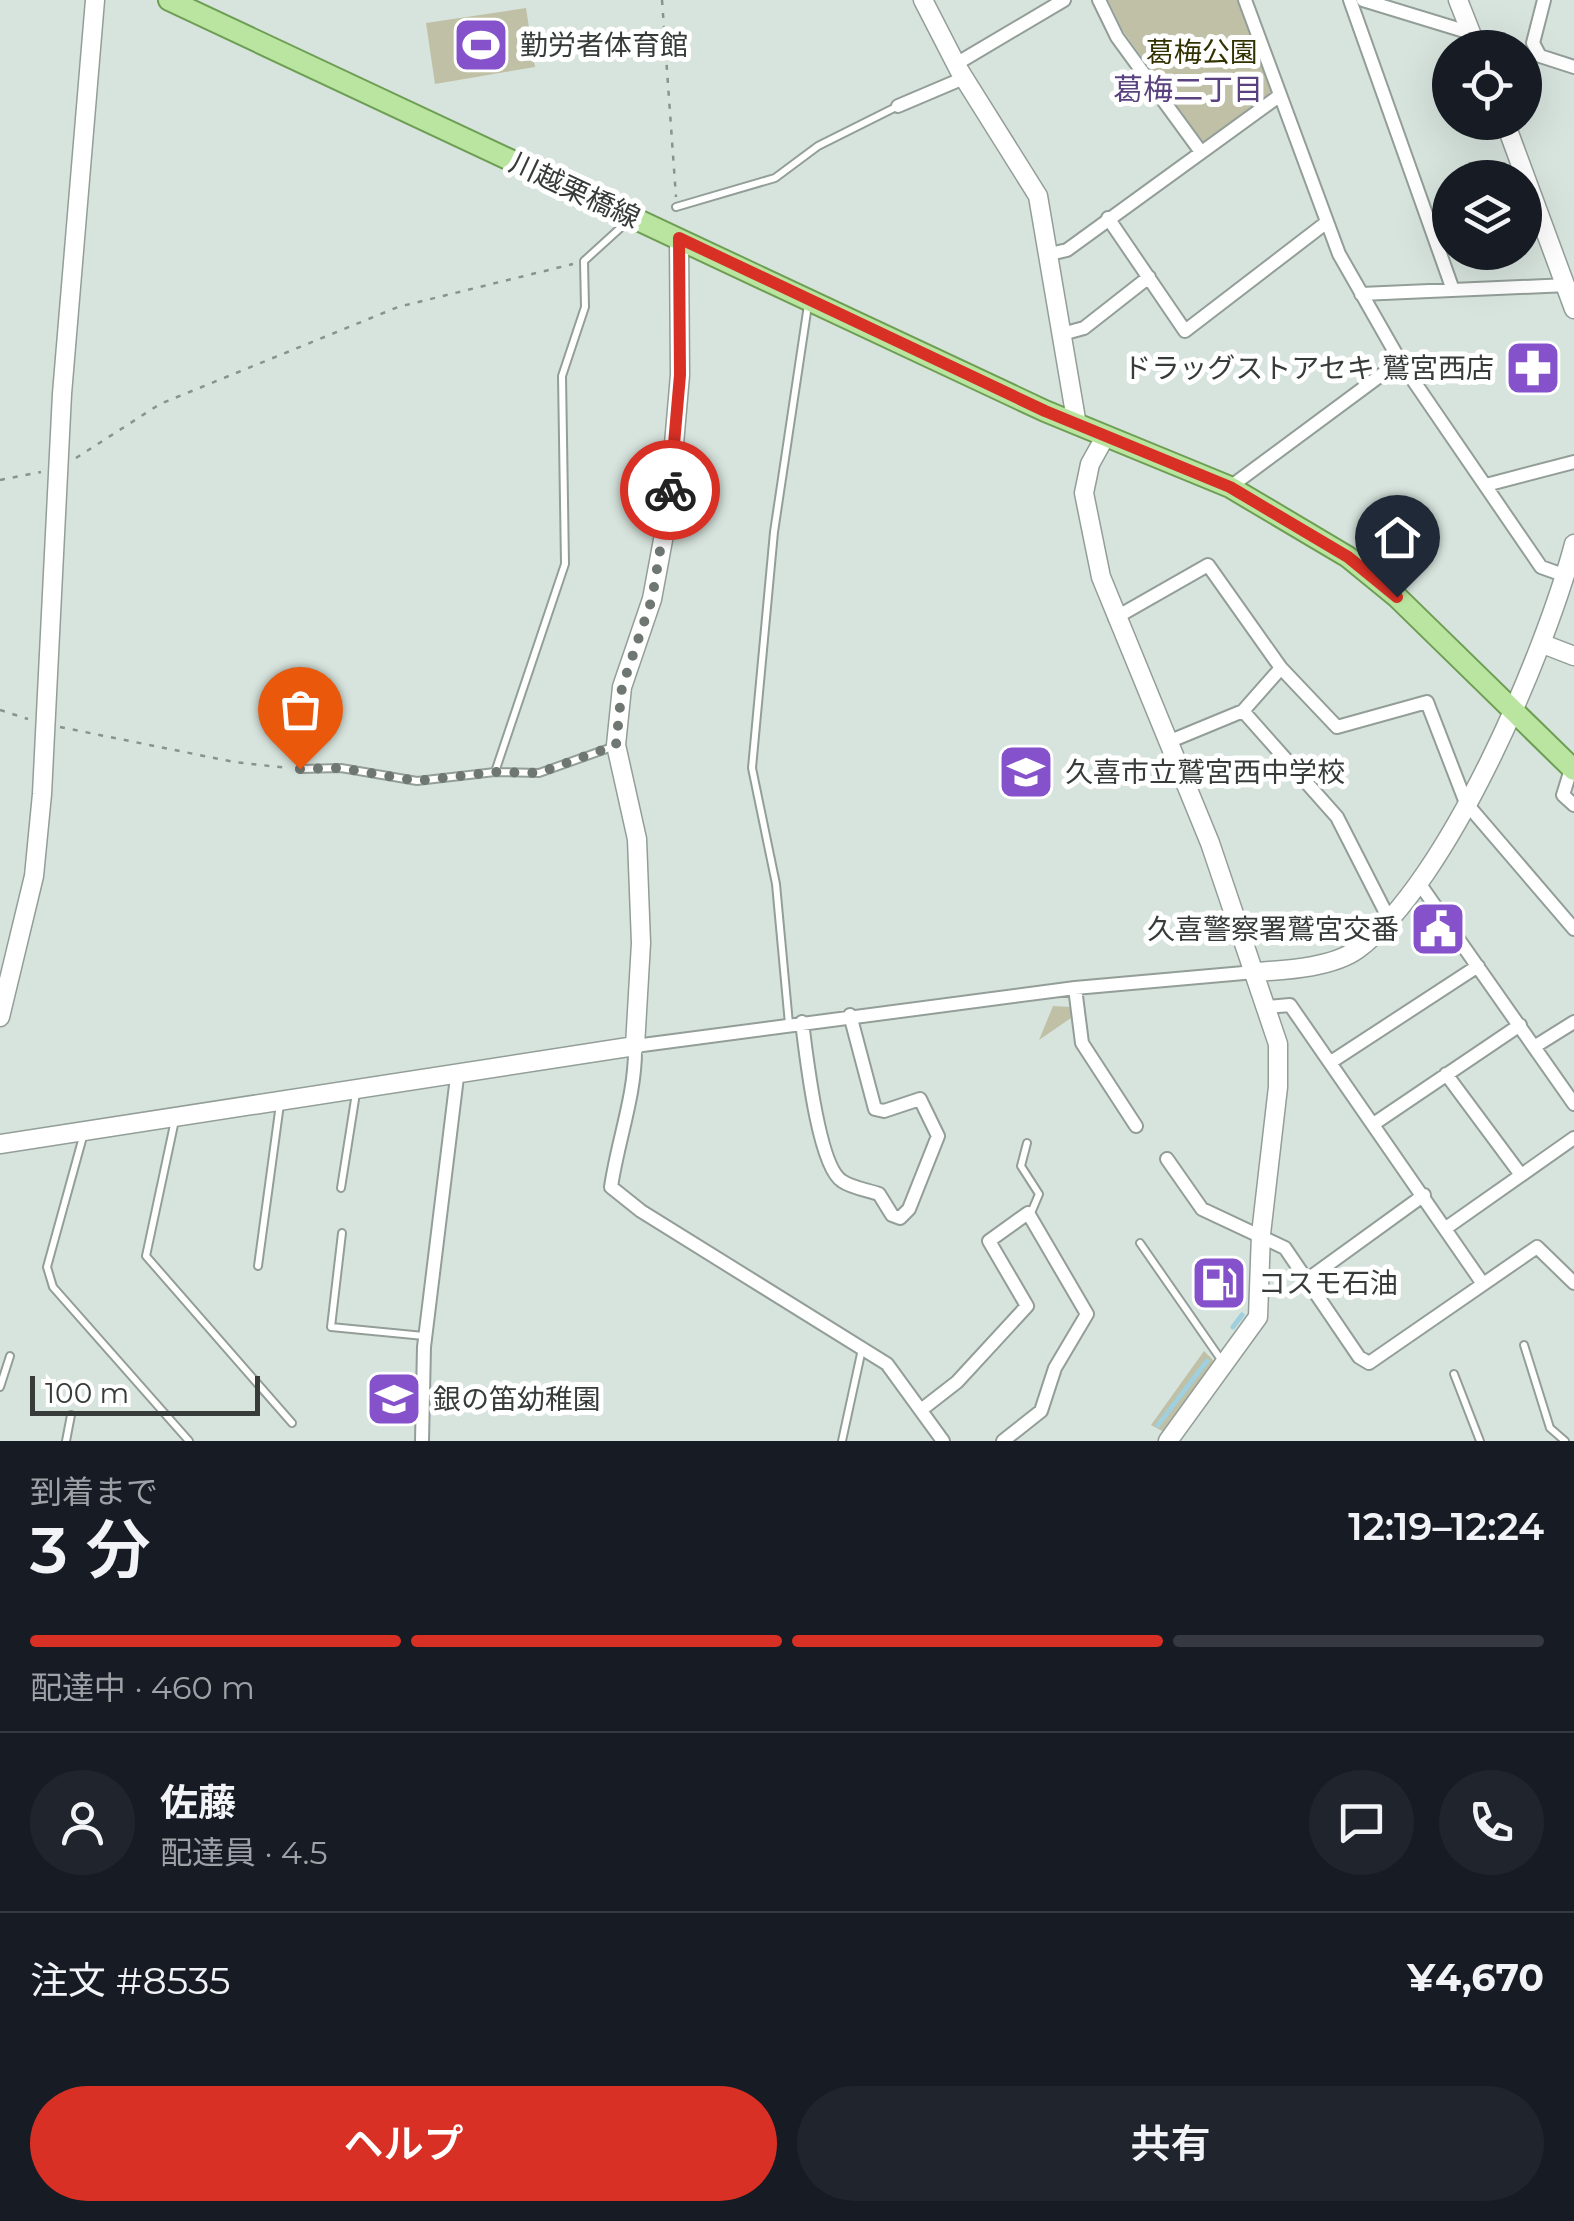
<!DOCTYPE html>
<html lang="ja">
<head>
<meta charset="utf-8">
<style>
	:root { --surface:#171b24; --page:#20242c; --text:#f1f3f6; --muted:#9ea1a6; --line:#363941; --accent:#d93025 }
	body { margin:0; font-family:Montserrat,"Noto Sans JP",sans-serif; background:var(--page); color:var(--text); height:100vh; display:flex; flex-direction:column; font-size:38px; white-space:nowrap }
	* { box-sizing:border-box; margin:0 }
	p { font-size:32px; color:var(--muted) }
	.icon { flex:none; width:55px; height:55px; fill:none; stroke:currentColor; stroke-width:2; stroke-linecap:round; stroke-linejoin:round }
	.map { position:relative; height:1441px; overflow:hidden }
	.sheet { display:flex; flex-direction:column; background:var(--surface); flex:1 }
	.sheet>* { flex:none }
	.fabs { position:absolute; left:1432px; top:30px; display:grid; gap:20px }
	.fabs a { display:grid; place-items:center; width:110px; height:110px; border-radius:50%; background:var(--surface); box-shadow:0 10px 40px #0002; font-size:50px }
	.scale { position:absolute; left:30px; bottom:25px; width:230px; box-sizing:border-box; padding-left:10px; border:5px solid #373c3a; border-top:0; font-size:28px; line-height:35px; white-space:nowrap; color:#373c3a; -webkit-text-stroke:8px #fff; paint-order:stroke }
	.pin { position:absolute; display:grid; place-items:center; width:85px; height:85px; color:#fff; margin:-102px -42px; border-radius:50% 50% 50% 0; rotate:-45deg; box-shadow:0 0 10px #0007 }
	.pin .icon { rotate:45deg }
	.courier { position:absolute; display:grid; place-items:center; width:100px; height:100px; margin:-50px; border:8px solid #d93025; border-radius:50%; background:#fff; color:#222; box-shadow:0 2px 12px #0007 }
	.summary em { font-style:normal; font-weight:600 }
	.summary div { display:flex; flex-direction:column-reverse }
	.summary { display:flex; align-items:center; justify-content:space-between; height:170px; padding:0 30px }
	h1 { font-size:65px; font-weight:600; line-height:75px }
	.bar { display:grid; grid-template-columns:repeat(4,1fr); gap:15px 10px; align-content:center; height:120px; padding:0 30px }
	.bar i { height:12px; border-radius:8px; background:var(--line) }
	.bar .current { background:var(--accent) }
	.bar p { grid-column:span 4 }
	.line { display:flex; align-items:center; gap:25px; padding:0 30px; border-top:2px solid var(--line) }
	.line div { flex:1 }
	.round { display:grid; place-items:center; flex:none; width:105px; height:105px; border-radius:52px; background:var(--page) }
	.button { display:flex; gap:20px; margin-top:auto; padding:20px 30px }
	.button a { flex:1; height:115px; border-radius:60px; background:var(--accent); color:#fff; font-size:40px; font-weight:600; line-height:115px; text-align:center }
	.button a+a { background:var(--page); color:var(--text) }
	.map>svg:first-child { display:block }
	.green { fill:#c0c0a6 }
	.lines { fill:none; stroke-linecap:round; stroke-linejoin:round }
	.stream { stroke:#a0cfdd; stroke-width:5 }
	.lane-casing { stroke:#939e98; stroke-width:10 }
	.street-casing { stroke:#939e98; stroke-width:16 }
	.secondary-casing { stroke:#939e98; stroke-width:21 }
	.primary-casing { stroke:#6d9e53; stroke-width:24 }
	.path { stroke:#89928e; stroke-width:2.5; stroke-dasharray:5 8; stroke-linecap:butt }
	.lane { stroke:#fff; stroke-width:6 }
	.street { stroke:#fff; stroke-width:12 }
	.secondary { stroke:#fff; stroke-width:18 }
	.primary { stroke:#b9e5a0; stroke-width:20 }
	.done { stroke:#6f7773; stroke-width:10; stroke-dasharray:0 18 }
	.route { stroke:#d93025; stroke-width:12 }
	.labels { text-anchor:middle; stroke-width:10; stroke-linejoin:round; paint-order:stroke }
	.poi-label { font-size:28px; fill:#373c3a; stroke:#fff; text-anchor:start }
	.park-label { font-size:28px; fill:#323100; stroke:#fff }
	.street-label { font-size:28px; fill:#373c3a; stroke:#fff }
	.neighbourhood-label { font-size:30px; fill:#59427f; stroke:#fff }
</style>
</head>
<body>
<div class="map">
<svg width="1574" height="1441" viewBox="0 0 1574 1441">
	<rect width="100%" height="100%" fill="#d7e4dd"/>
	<path class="green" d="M1108,0h131l33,94 -69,48 -80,-111z
		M526,8l9,59 -100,17 -9,-61z
		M1053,1006l18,1v11l-32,22z
		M1204,1351l12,12 -52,69 -13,-7z"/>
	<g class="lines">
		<path class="stream" d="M1233,1327l9,-12
			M1158,1425l49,-64"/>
		<g class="lane-casing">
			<path id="lane" d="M676,207l99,-29 43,-32 78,-39
				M300,769l41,-1 76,13 78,-9 44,1 76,-27
				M495,772l70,-208 -3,-188 23,-69 -1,-46 44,-40
				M789,1024l-13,-140 -24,-116 22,-236 34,-227
				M175,1120l-29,136 146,167
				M84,1133l-37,134 6,20 136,154
				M1027,1143l-6,23 18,28 -8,19
				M341,1188l15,-95
				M342,1233l-11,94 93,9
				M1140,1243l82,118
				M258,1266l22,-162
				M1524,1345l26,83 15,13
				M1454,1374l26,67
				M0,1387l10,-31
				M66,1441l5,-26
				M842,1441l20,-92"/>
		</g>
		<g class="street-casing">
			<path id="street" d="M1099,0l18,37 84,115
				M1245,0l94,254 61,107 141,206 25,9
				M1350,0l103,290
				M1363,0l108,33
				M1544,0l-11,43 7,13 34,11
				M956,64l108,-64
				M898,106l66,-28
				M1108,218l77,113 142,-109
				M1050,254l17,-4 212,-154
				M1361,294l207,-9
				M1062,334l22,-6 65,-51
				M1486,485l88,-23
				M1230,487l170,-126
				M1115,618l93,-53 73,103 -38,43 -75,31
				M1281,668l56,59 90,-25 39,101 108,126
				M1243,711l94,106 52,102
				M1572,766l-9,29 11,10
				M1419,883l155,221
				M1075,988l7,55 54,83
				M1268,1007l22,-2 193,279
				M802,1022c4,31 16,144 40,159 10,7 26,9 37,13l13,21 8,3 9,-9 29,-73 -18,-37 -36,12 -9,-2 -25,-94
				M1534,1047l40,-25
				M1331,1062l147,-96
				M1446,1074l75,101
				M1375,1123l145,-98
				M1167,1159l35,50 83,39 74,109 10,6 168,-116 37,36
				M1446,1228l128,-90
				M1308,1279l116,-84
				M921,1410l36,-28 70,-76 -38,-65 39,-28 59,101 -32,54 -14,43 -38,30
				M422,1441l2,-94 33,-270
				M943,1441l-56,-77 -246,-153 -30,-24c7,-48 25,-93 24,-141l440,-58 180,-16"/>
		</g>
		<g class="secondary-casing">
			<path id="secondary" d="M923,0l36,70 79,126 39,229
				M1458,0l19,48
				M1505,122l69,187
				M1105,437l-15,27 -6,29 17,84 109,266 68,201v43l-17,147 -3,83 -90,124
				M1543,644l31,12
				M1255,972c30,-2 77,-4 103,-23 91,-68 187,-296 216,-405
				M0,1017l34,-141 8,-82 20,-400 33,-394
				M0,1144l635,-98 6,-103 -4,-104 -21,-94 6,-58 30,-88 16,-86 12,-138 -1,-136"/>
		</g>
		<g class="primary-casing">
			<path id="primary" d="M169,0l876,411 185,76 118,70 49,40 177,173"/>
		</g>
		<path class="path" d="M662,0l14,197
			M76,458l84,-54 238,-97 175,-43
			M0,480l41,-8
			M0,710l28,9
			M60,727l174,35 54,6"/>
		<use href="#lane" class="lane"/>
		<use href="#street" class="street"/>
		<use href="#secondary" class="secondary"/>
		<use href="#primary" class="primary"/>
	</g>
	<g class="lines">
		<path class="done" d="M300,769l41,-1 76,13 78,-9 44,1 77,-28 6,-58 30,-88 18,-109"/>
		<path class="route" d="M670,490l10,-115 -1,-137 366,173 185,76 118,70 49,40"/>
	</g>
	<defs>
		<g id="stadium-square" transform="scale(2.875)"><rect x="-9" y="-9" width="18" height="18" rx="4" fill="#8552cb" stroke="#fff"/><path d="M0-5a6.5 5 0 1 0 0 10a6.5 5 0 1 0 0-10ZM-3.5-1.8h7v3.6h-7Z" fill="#fff"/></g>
		<g id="pharmacy-square" transform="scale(2.875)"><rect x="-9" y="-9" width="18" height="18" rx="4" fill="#8552cb" stroke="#fff"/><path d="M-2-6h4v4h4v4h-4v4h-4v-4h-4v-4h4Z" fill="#fff"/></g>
		<g id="school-square" transform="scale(2.875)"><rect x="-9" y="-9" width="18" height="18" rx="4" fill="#8552cb" stroke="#fff"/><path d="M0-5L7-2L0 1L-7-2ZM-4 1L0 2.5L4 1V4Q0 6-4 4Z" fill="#fff"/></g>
		<g id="civic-square" transform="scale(2.875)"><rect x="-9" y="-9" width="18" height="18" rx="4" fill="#8552cb" stroke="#fff"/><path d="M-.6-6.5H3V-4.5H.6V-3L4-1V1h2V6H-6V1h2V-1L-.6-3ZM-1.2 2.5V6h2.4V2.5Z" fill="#fff"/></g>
		<g id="fuel-square" transform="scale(2.875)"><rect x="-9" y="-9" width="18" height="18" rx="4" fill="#8552cb" stroke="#fff"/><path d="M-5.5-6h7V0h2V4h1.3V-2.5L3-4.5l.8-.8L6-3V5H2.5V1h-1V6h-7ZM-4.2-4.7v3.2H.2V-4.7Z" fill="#fff"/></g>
	</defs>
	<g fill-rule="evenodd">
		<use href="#stadium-square" x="481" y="45"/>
		<use href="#pharmacy-square" x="1533" y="368"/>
		<use href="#school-square" x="1026" y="772"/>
		<use href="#civic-square" x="1438" y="929"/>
		<use href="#fuel-square" x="1219" y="1283"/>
		<use href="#school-square" x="394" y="1399"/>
	</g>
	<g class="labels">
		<g class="poi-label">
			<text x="520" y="55">勤労者体育館</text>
			<text x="1494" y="378" text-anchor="end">ドラッグストアセキ 鷲宮西店</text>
			<text x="1065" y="782">久喜市立鷲宮西中学校</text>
			<text x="1399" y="939" text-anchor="end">久喜警察署鷲宮交番</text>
			<text x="1258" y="1293">コスモ石油</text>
			<text x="433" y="1409">銀の笛幼稚園</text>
		</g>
		<g class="park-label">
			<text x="1202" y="62">葛梅公園</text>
		</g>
		<g class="street-label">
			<text transform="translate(575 190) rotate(25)" y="10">川越栗橋線</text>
		</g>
		<g class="neighbourhood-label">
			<text x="1188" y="100">葛梅二丁目</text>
		</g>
	</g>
</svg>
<div class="fabs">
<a><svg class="icon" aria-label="locate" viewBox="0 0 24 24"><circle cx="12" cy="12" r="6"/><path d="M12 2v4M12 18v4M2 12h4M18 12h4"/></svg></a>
<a><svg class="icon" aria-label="layers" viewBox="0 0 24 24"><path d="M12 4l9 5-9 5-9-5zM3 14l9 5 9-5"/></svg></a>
</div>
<div class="scale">100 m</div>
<div class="pin" style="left:300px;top:769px;background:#ea580c"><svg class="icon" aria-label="bag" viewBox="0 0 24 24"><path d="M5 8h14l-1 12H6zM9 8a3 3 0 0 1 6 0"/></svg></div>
<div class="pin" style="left:1397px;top:597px;background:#1f2937"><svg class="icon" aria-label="home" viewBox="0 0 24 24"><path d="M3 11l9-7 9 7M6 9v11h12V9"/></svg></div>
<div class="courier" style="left:670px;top:490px"><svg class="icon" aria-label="bike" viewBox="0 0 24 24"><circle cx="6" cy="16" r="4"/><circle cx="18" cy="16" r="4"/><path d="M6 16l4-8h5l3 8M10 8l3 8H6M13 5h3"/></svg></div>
</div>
<section class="sheet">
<div class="summary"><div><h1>3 分</h1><p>到着まで</p></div><em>12:19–12:24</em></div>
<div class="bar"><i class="current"></i><i class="current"></i><i class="current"></i><i></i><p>配達中 · 460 m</p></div>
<div class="line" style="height:180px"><a class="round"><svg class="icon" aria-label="person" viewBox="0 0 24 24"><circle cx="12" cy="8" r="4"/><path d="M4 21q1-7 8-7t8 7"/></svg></a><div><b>佐藤</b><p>配達員 · 4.5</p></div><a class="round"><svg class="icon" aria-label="chat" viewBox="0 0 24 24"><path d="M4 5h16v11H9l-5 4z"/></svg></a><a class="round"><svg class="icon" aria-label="phone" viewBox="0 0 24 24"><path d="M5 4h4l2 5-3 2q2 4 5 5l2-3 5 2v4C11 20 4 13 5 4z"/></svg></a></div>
<div class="line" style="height:130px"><div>注文 #8535</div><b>¥4,670</b></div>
<div class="button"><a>ヘルプ</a><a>共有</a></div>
</section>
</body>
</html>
